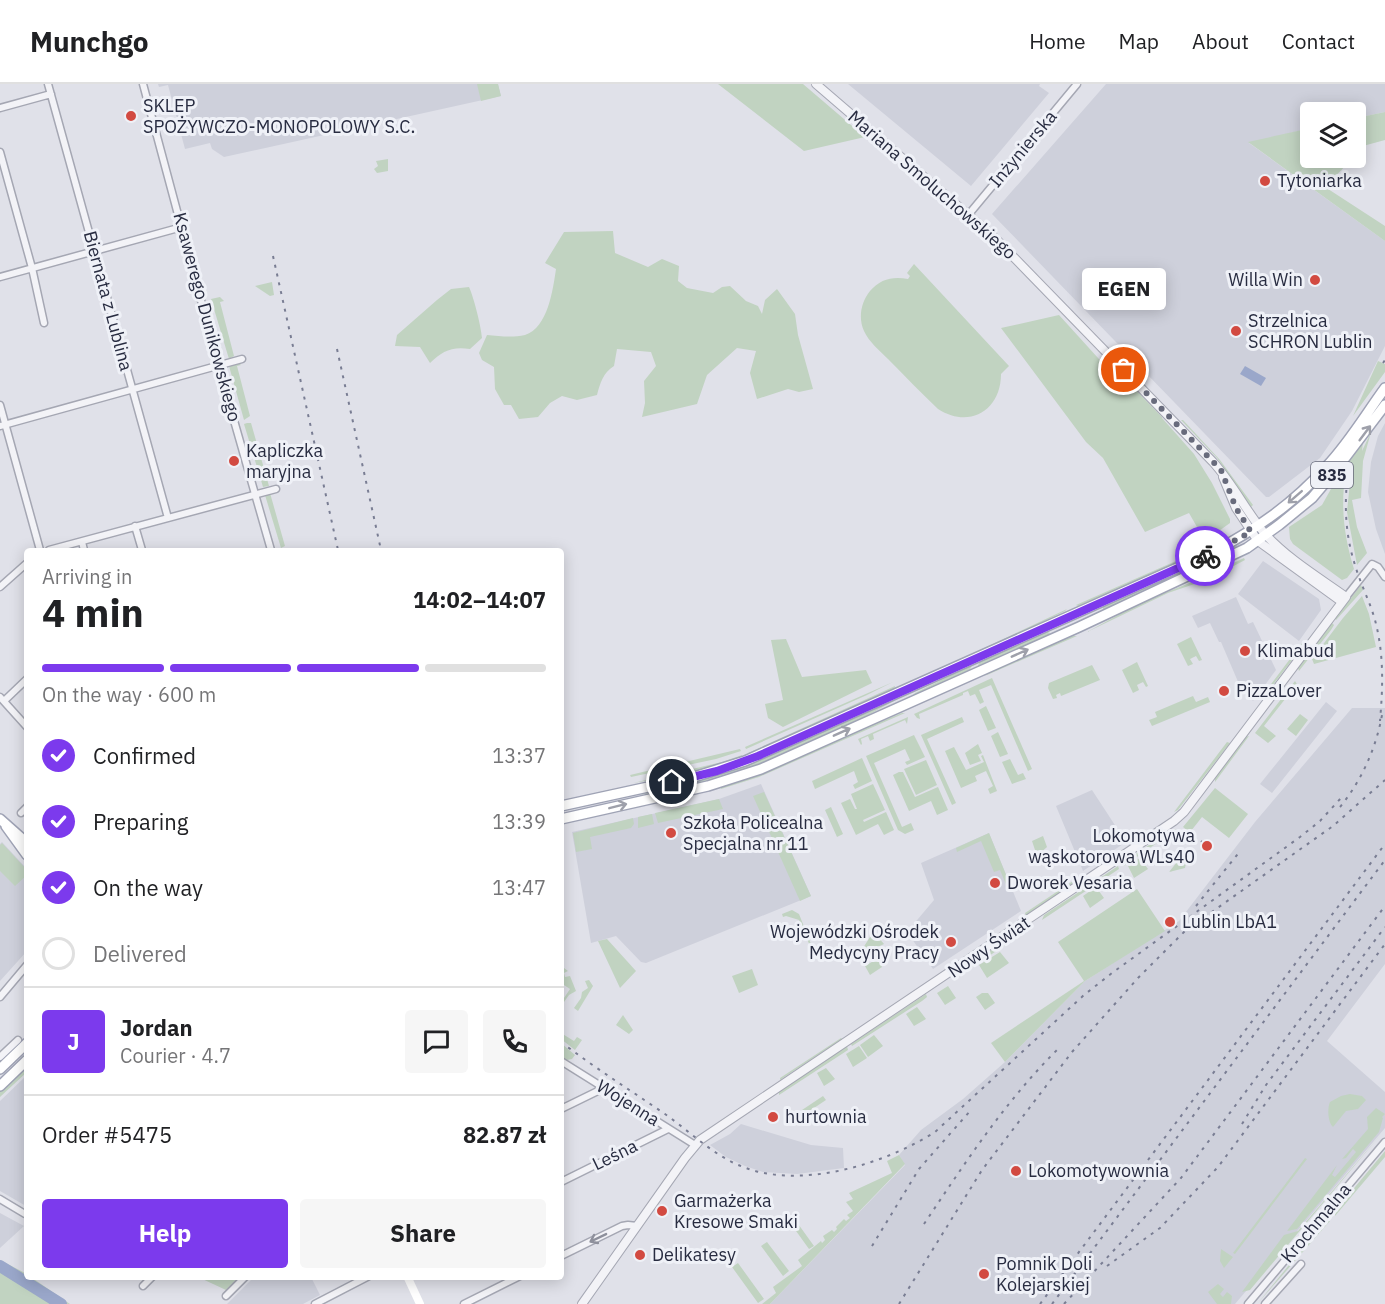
<!DOCTYPE html>
<html lang="en">
<head>
<meta charset="utf-8">
<style>
	:root { --surface:#fff; --page:#f6f6f6; --text:#202124; --muted:#757577; --line:#e0e0e0; --accent:#7c3aed }
	body { margin:0; font-family:"IBM Plex Sans",sans-serif; background:var(--page); color:var(--text); height:100vh; display:flex; flex-direction:column; font-size:22px; white-space:nowrap }
	* { box-sizing:border-box; margin:0 }
	p { font-size:20px; color:var(--muted) }
	.icon { flex:none; width:33px; height:33px; fill:none; stroke:currentColor; stroke-width:2; stroke-linecap:round; stroke-linejoin:round }
	.map { position:relative; flex:1; overflow:hidden }
	.details { position:absolute; left:24px; top:464px; width:540px; height:732px; display:flex; flex-direction:column; background:var(--surface); border-radius:6px; box-shadow:0 3px 15px #0003 }
	.details>* { flex:none }
	.controls { position:absolute; left:1300px; top:18px; display:grid; gap:12px }
	.controls a { display:grid; place-items:center; width:66px; height:66px; border-radius:6px; background:var(--surface); box-shadow:0 3px 15px #0003; font-size:30px }
	.pin { position:absolute; display:grid; place-items:center; width:51px; height:51px; color:#fff; margin:-26px; border:3px solid #fff; border-radius:50%; box-shadow:0 2px 6px #0007 }
	.courier { position:absolute; display:grid; place-items:center; width:60px; height:60px; margin:-30px; border:4px solid #7c3aed; border-radius:50%; background:#fff; color:#222; box-shadow:0 2px 8px #0007 }
	.bubble { position:absolute; height:42px; border-radius:6px; background:var(--surface); box-shadow:0 3px 15px #0003; font-size:20px; font-weight:700; line-height:42px; text-align:center }
	.headline em { font-style:normal; font-weight:700 }
	.headline div { display:flex; flex-direction:column-reverse }
	.headline { display:flex; align-items:center; justify-content:space-between; height:102px; padding:0 18px }
	h1 { font-size:39px; font-weight:700; line-height:45px }
	.bar { display:grid; grid-template-columns:repeat(4,1fr); gap:9px 6px; align-content:center; height:72px; padding:0 18px }
	.bar i { height:8px; border-radius:4px; background:var(--line) }
	.bar .current { background:var(--accent) }
	.bar p { grid-column:span 4 }
	.line { display:flex; align-items:center; gap:15px; padding:0 18px; border-top:2px solid var(--line) }
	.line div { flex:1 }
	.round { display:grid; place-items:center; flex:none; width:63px; height:63px; border-radius:6px; background:var(--page) }
	ol { padding:0 18px; list-style:none }
	li { display:flex; align-items:center; gap:18px; height:66px }
	li p { margin-inline-start:auto }
	li .icon { padding:6px; border-radius:50%; background:var(--accent); color:#fff; stroke-width:4 }
	li:last-child { color:var(--muted) }
	li i { width:33px; height:33px; border:3px solid var(--line); border-radius:50% }
	.button { display:flex; gap:12px; margin-top:auto; padding:12px 18px }
	.button a { flex:1; height:69px; border-radius:6px; background:var(--accent); color:#fff; font-size:24px; font-weight:700; line-height:69px; text-align:center }
	.button a+a { background:var(--page); color:var(--text) }
	header { display:flex; align-items:center; gap:36px; box-sizing:border-box; height:84px; padding:0 30px; background:var(--surface); border-bottom:2px solid var(--line) }
	header strong { font-size:28px }
	nav { display:flex; gap:33px; margin-inline-start:auto; font-size:21px }
	.map>svg:first-child { display:block }
	.built { fill:#ced0db }
	.green { fill:#c1d3c1 }
	.water { fill:#9aa7ca }
	.lines { fill:none; stroke-linecap:round; stroke-linejoin:round }
	.river { stroke:#9aa7ca; stroke-width:12 }
	.minor-casing { stroke:#a5a7b3; stroke-width:9 }
	.tertiary-casing { stroke:#a5a7b3; stroke-width:10 }
	.primary-casing { stroke:#9fa3b5; stroke-width:12 }
	.minor { stroke:#f3f3f7; stroke-width:6 }
	.tertiary { stroke:#f3f3f7; stroke-width:8 }
	.secondary { stroke:#fff; stroke-width:8 }
	.primary { stroke:#fff; stroke-width:9 }
	.rail { stroke:#797d93; stroke-width:2; stroke-dasharray:3 6; stroke-linecap:butt }
	.oneway { stroke:#9ea0aa }
	.oneway2 { stroke:#8e909c }
	.done { stroke:#686b7c; stroke-width:6; stroke-dasharray:0 10.8 }
	.route { stroke:#7c3aed; stroke-width:8 }
	.poi-dot { fill:#d24a41; stroke:#eff1f7; stroke-width:2 }
	.labels { text-anchor:middle; stroke-width:6; stroke-linejoin:round; paint-order:stroke }
	.shield { fill:#eff1f7; stroke:#646778; stroke-width:1.5 }
	.shield-label { font-size:16px; font-weight:bold; fill:#282c41 }
	.poi-label { font-size:18px; fill:#282c41; stroke:#eff1f7; text-anchor:start }
	.street-label { font-size:18px; fill:#282c41; stroke:#eff1f7 }
</style>
</head>
<body>
<header>
<strong>Munchgo</strong>
<nav><a>Home</a><a>Map</a><a>About</a><a>Contact</a></nav>
</header>
<div class="map">
<svg width="1385" height="1220" viewBox="0 0 1385 1220">
	<rect width="100%" height="100%" fill="#e0e1e9"/>
	<path class="built" d="M158,0h340l3,12 -277,61 -12,-8 -2,-6 -25,6 -17,-64 -9,2z
		M848,0h192l-1,2 10,7 -78,93z
		M1106,0h279v28l-29,6v-6h-45v16l-62,15 136,98v105l-33,65 -32,47 -51,39h-3l-274,-283z
		M1385,339v131l-9,-25 -8,-37 3,-30 7,-26z
		M1263,477l56,38 2,11 -22,31 -61,-47z
		M1236,513l12,27 5,-2 23,48 -23,31 -14,-17 -18,-42h-2l-9,-19 -12,5 -6,-12z
		M1326,618l11,9 -65,82 -12,-9z
		M1352,624h33v256l-58,77 58,51v36l-150,176h-465l135,-139 -6,-10 22,-25 42,-31 42,-37 80,-81 94,-60 76,-99z
		M761,700l50,112 -165,67 -5,-1 -25,-26 -25,7 -19,-111 147,-33z
		M1092,706l34,52 -43,29 -27,-65z
		M989,749l32,78 -88,58 -26,-37 27,-32 -13,-37z
		M2,758l25,27v82l-27,30v-137z
		M27,991v130l-1,1 -26,-15v-90z
		M741,1040l70,21 32,3 1,20 -47,6 -34,-2 -18,-6 -19,-9 -16,-12 20,-11z
		M0,1129l24,13 -24,22z
		M254,1193h57l9,18 -17,9h-76z"/>
	<path class="green" d="M477,0h21l3,12 -20,5z
		M718,0h85l62,53 -61,14z
		M1385,28v28l-22,6 -7,8v-36z
		M1311,44v30h42l-28,29 60,39v15l-137,-99z
		M388,75v12l-11,2 -3,-4 4,-3 -2,-5z
		M613,147l2,22 33,14 14,-8 17,7 -1,15 9,7 26,5 9,-6 8,-1 16,15 12,5 4,8 3,-14 12,-11 18,25 3,21 15,54 -14,3 -11,-3 -31,10 -7,-26 6,-22 -19,-3 -30,27 -10,29 -55,13 3,-14 -1,-22 12,-15 -5,-14 -34,-3 -3,17c-11,7 -14,17 -17,29l-20,5 -15,-4 -12,7 -12,14 -19,2 -8,-14h-7l-9,-16 -1,-22 -12,-7 -3,-7 8,-18c12,1 25,3 38,0 23,-7 28,-46 31,-66l-11,-6 19,-31z
		M914,180l95,102 -8,8c0,37 -32,55 -63,35 -17,-16 -33,-33 -50,-50 -8,-8 -19,-17 -24,-28 -6,-13 -3,-29 6,-40 10,-12 23,-15 38,-12l2,-3 -3,-3z
		M272,198l2,13 -4,1 -15,-10z
		M469,203c5,11 12,39 13,51l-12,11c-18,-3 -28,2 -40,14l-10,-16 -25,-1 2,-11 40,-35 14,-11z
		M220,213l4,4 -4,1 14,54 -5,3 -18,-60z
		M1059,231l59,65 9,1 35,36v1l32,36 18,29 18,36v4l-25,18 -16,-28 -44,19 -42,-74 -17,-16 -85,-114z
		M1378,277l7,3v8l-32,44z
		M239,279l2,2 -4,1 13,50 -6,4 -15,-54z
		M1181,336h2l37,40 33,45 -2,2 -34,-49z
		M247,339h4l18,63 -6,1 -19,-63z
		M1371,348l-8,29 -2,37 -9,2 5,27 10,26 -10,12 -10,-53 4,-40h-5c-6,33 -2,65 8,97l-7,9 -5,2 -49,-36 -3,-5 -1,-12 33,-22 19,-34 22,-29 -1,9z
		M270,409l15,53 -4,2 -16,-53z
		M1234,461l1,1 -68,37 -61,27 -3,-1v-3z
		M1244,474l1,2 -36,19 -41,14 -81,39 55,-30 60,-24z
		M1178,476l1,1c-29,21 -68,30 -101,45l-2,-1z
		M1361,501l2,5 -27,30 -1,-1z
		M1362,512l7,18 7,33 -62,17 -2,-5 31,-41z
		M1067,525l-2,2 -88,43 1,-3z
		M1332,539l2,2 -3,5 -32,41 -1,-3z
		M1046,547l4,2 -2,3 -71,32 3,-7z
		M1073,552h4l-90,39 -6,1 38,-19z
		M1191,553l11,23 -3,1 -3,-5 -6,3 3,5 -5,2 -11,-22z
		M786,555l16,38 64,-7 6,13 -89,44 -15,-9 -3,-14 18,-4 -12,-60z
		M1302,559v4l-39,51 -1,-2z
		M1137,578l11,24 -2,1 -3,-5 -6,3 2,5 -6,3 -11,-23z
		M972,581l-3,7 -57,24 3,-3z
		M1092,581l8,15 -39,16 -1,-3 -4,2 1,3 -4,1 -5,-11 1,-5z
		M992,594l40,91 -4,2 -37,-86 -12,5 5,12 -4,2 -5,-10 -5,2 -2,-5 -5,2v2l-44,19 1,5 -3,-1 -3,-4z
		M1295,597l10,17 -12,-9 -29,37 12,10 -8,7 -13,-10z
		M893,598l-26,13 -121,54 -1,-2z
		M895,602l-1,5 -144,64 -2,-2z
		M1193,612l3,6 12,-5 2,5 -58,24 -3,-6 8,-3 -2,-5z
		M891,617h3l-50,27 -90,39 -54,18 -61,10 112,-32z
		M986,622l10,22 -8,3 -9,-21z
		M902,629h3l-146,64 -38,12v-3z
		M1300,630l8,6 -12,16 -9,-7z
		M908,633l-1,7 -2,-4 -32,14 1,5 -4,2 -2,-5 -7,3 1,5 -1,1 -3,-6z
		M962,633l2,5 -37,17 29,64 -4,2 -31,-70z
		M998,648l10,22 -8,3 -9,-21z
		M914,651l11,22 -18,8 -2,-3 5,-2 -5,-11 -31,14 28,64 9,-4 3,7 -9,4 -7,-4 -32,-74z
		M1249,652l-34,46v-5l30,-40z
		M1227,658l3,1 -52,67 -4,2z
		M978,660l4,9 -4,2 3,6 -11,4 -5,-12z
		M954,663l12,23 18,-8 -3,-6 2,-1 14,36 -7,3 -2,-5 5,-3 -7,-15 -11,5 2,5 -16,7 -16,-37z
		M740,665l1,2 -25,8 -85,18 -1,-2z
		M742,671l-1,4 -47,14 -61,10 89,-21z
		M862,674l10,23 -17,8 -2,-4 5,-3 -4,-11 -39,18 -3,-8z
		M1010,675l8,16 5,-2 3,6 -14,5 -10,-22z
		M926,676l11,25 -21,10 -12,-26z
		M899,688h4l12,25 23,-10 10,23 -11,5 -6,-14 -22,10 -16,-36z
		M873,700l12,26 -22,10 1,2 22,-10 8,18 -10,5 -6,-11 -22,11 -15,-32 9,-4 5,10h2l-6,-15z
		M1215,704l33,26 -19,24 -27,-21 -11,14 2,4 -10,-8z
		M764,708l47,104 -11,5 -47,-105z
		M719,715l4,10 -65,14 -3,-10z
		M831,723l12,27 -6,3 -12,-27z
		M652,730l2,10 -16,4v-11z
		M633,734l1,6 -3,4 -41,9 2,12 -16,3 -3,-19z
		M1177,745l-53,37 -3,-2 50,-34z
		M989,749l22,54 -3,2 -8,-19 -6,2 -13,-31 -24,11 -1,-4z
		M1043,752l4,11 -10,9 -4,-1 2,-5 -3,-9z
		M2,759l25,27v5l-12,11 -15,-15v-26z
		M1189,763l-4,21 -16,4z
		M1140,774l8,11 -14,9 -6,-12z
		M1118,782l1,3 -77,51 2,-5z
		M1079,793l-3,6 -50,33 -1,-3z
		M1096,803l8,11 -14,10 -7,-12z
		M1137,805l28,42 -80,50 -80,81 -14,-19 93,-62 -26,-39z
		M792,826l7,4 12,30 -1,2 -11,-26 -13,-4 -3,1 -1,-3z
		M1028,842l1,3 -67,45 -2,-3z
		M870,853h8l6,7 -19,9 -2,-5z
		M607,855l29,32 -16,17 -22,-47z
		M1000,868l9,11 -22,15 -8,-13z
		M877,875l5,8 -12,8 -5,-9z
		M564,884l4,3 -4,2 1,4 5,-1 6,15 -7,4 -5,7 -2,-1 8,-12 -9,-6v-12z
		M752,885l6,16 -19,8 -7,-17z
		M589,896l4,6 -15,25 -4,-3 7,-10 1,-6 6,-4 -3,-7z
		M948,902l8,12 -11,7 -8,-12z
		M982,909h6l7,10 -10,7 -9,-13z
		M926,910l1,3 -5,4 -70,45 -1,-2z
		M917,923l9,12 -12,7 -8,-12z
		M623,931l10,15 -4,4 -13,-9z
		M561,949l13,8 3,-4 5,3 -7,10 -14,-11z
		M874,951l9,11 -15,11 -8,-12z
		M841,954l1,1 -62,41v-2z
		M561,959l14,12 -3,4 -5,1 -6,-3z
		M847,962l1,4 -69,45v-3z
		M859,962l8,12 -14,9 -7,-13z
		M27,981v7l-27,25v-6z
		M826,984l9,11 -11,7 -7,-13z
		M1350,1010l12,2 4,4 -8,9 -12,2 -13,16c-5,-5 -6,-18 -3,-25l11,-6z
		M823,1012l3,4 -30,20 -3,-4z
		M1376,1024l9,6 -3,3 1,1 -4,14 -82,97 -10,2 50,-66 -5,10 3,2 21,-25 -3,-3 -7,9 -4,1 26,-30 -1,-12z
		M1382,1049l-132,157 -8,2 42,-57 14,-4z
		M1385,1067v6l-50,59v-5z
		M899,1071l6,9 -135,140h-8l14,-11 -3,-6 29,-21 -4,-6 23,-19 1,2 3,-3 -2,-4 9,-6 2,2 3,-3 -1,-2 8,-8 2,2 4,-3 -3,-3 6,-4 -7,-9 7,-3 -4,-6 43,-20 -5,-12z
		M1305,1074l2,1 -72,95 -2,-1z
		M796,1137l18,25 -5,3 -18,-25z
		M1327,1137h3l-72,82 66,-81z
		M767,1158l22,29 -6,5 -22,-30z
		M1221,1165l12,8 -9,11 -4,-7z
		M0,1176l27,14v2l4,1 39,27h-70z
		M738,1179l26,36 -6,4 -26,-36z
		M198,1193h41l-13,13z
		M1218,1200l6,5 -4,5 3,3 4,-5 5,4 -1,8h-14l-9,-12z"/>
	<path class="water" d="M1245,282l21,12 -5,8 -21,-12z"/>
	<g class="lines">
		<path class="river" d="M0,1182l61,38"/>
		<g class="minor-casing">
			<path id="minor" d="M48,0l120,434
				M143,0l78,291 50,175
				M0,24l51,-14
				M0,68l32,116 12,55
				M969,130l108,-130
				M0,193l182,-50
				M0,321l40,145
				M0,342l242,-67
				M135,442l7,24
				M82,458l2,8
				M49,466l227,-61
				M0,503l27,-24
				M1346,513l26,-33 6,3 7,10
				M0,613l27,30
				M4,617l23,-22
				M21,729l6,-6
				M0,913l27,-32
				M0,973l18,-17
				M561,977l134,84
				M561,1025l43,-21
				M561,1098l107,-53
				M0,1115l25,15 2,-2
				M561,1172l61,-30 6,-1 9,1
				M143,1202l10,-10
				M226,1212l20,-20
				M315,1220l54,-28
				M464,1220l56,-28
				M1248,1220l137,-162
				M1265,1220l36,-40"/>
		</g>
		<g class="tertiary-casing">
			<path id="tertiary" d="M1223,393l13,31 22,33 84,61
				M582,1220l103,-146 15,-18 474,-319 10,-9 162,-215c-28,-20 -58,-38 -81,-63 -19,-23 -32,-50 -52,-72l-218,-224 -179,-154"/>
		</g>
		<g class="primary-casing">
			<path id="primary" d="M561,722l133,-29 51,-16 468,-209c45,-24 80,-48 114,-86 22,-23 39,-52 58,-78
				M0,735l27,24
				M561,735l147,-33 53,-17 318,-142 168,-79 32,-23 33,-27 23,-27 50,-66
				M6,742l21,29
				M0,985l27,-26
				M0,1002l27,-26"/>
		</g>
		<use href="#minor" class="minor"/>
		<use href="#tertiary" class="tertiary"/>
		<path class="secondary" d="M407,1192l13,28"/>
		<use href="#primary" class="primary"/>
		<path class="rail" d="M273,172l65,294
			M337,265l44,201
			M1383,279l2,-3
			M1348,388c-4,32 -3,64 8,96 5,17 14,34 19,52 9,34 8,66 5,101
			M1340,723c22,-27 36,-59 42,-92
			M1201,757l11,9
			M1196,822l45,-56
			M561,958c34,26 69,48 104,72 24,17 45,38 71,50 60,28 147,1 199,-32l149,-137 28,-22 188,-136 20,-16 21,-23
			M1242,1040l24,-39 119,-158
			M924,1140c41,-61 82,-124 135,-176
			M872,1162l47,-77 52,-59
			M1107,1182l53,-38 58,-61 167,-223
			M899,1220l83,-134 90,-118 66,-74 47,-47 148,-105 52,-46
			M1040,1220l345,-460
			M1052,1220l333,-444
			M1064,1220l117,-126 204,-272"/>
	</g>
	<defs><path id="oneway-shaft" d="M-6 0H5M1.5-3L5.5 0L1.5 3" fill="none" stroke-width="1.6" stroke-linecap="round" stroke-linejoin="round" transform="scale(1.5)"/></defs>
	<g class="oneway">
		<use href="#oneway-shaft" transform="translate(1365 349) rotate(-53)"/>
		<use href="#oneway-shaft" transform="translate(1295 413) rotate(139)"/>
		<use href="#oneway-shaft" transform="translate(1020 569) rotate(-24)"/>
		<use href="#oneway-shaft" transform="translate(842 648) rotate(-24)"/>
		<use href="#oneway-shaft" transform="translate(618 722) rotate(-14)"/>
	</g>
	<use class="oneway2" href="#oneway-shaft" transform="translate(598 1154) rotate(154)"/>
	<g class="lines">
		<path class="done" d="M1124,286l97,100 15,38 15,24 -46,24"/>
		<path class="route" d="M672,698l45,-11 41,-15 447,-200"/>
	</g>
	<g class="poi-dot">
		<circle cx="131" cy="32" r="6"/>
		<circle cx="1265" cy="97" r="6"/>
		<circle cx="1315" cy="196" r="6"/>
		<circle cx="1236" cy="247" r="6"/>
		<circle cx="234" cy="377" r="6"/>
		<circle cx="1245" cy="567" r="6"/>
		<circle cx="1224" cy="607" r="6"/>
		<circle cx="671" cy="749" r="6"/>
		<circle cx="1207" cy="762" r="6"/>
		<circle cx="995" cy="799" r="6"/>
		<circle cx="1170" cy="838" r="6"/>
		<circle cx="951" cy="858" r="6"/>
		<circle cx="773" cy="1033" r="6"/>
		<circle cx="1016" cy="1087" r="6"/>
		<circle cx="662" cy="1127" r="6"/>
		<circle cx="640" cy="1171" r="6"/>
		<circle cx="984" cy="1190" r="6"/>
	</g>
	<g class="labels">
		<rect class="shield" x="1311" y="378" width="42" height="26" rx="4.5"/>
		<g class="shield-label">
			<text x="1332" y="397">835</text>
		</g>
		<g class="poi-label">
			<text x="143" y="28">SKLEP<tspan x="143" dy="21">SPOŻYWCZO-MONOPOLOWY S.C.</tspan></text>
			<text x="1277" y="103">Tytoniarka</text>
			<text x="1303" y="202" text-anchor="end">Willa Win</text>
			<text x="1248" y="243">Strzelnica<tspan x="1248" dy="21">SCHRON Lublin</tspan></text>
			<text x="246" y="373">Kapliczka<tspan x="246" dy="21">maryjna</tspan></text>
			<text x="1257" y="573">Klimabud</text>
			<text x="1236" y="613">PizzaLover</text>
			<text x="683" y="745">Szkoła Policealna<tspan x="683" dy="21">Specjalna nr 11</tspan></text>
			<text x="1195" y="758" text-anchor="end">Lokomotywa<tspan x="1195" dy="21">wąskotorowa WLs40</tspan></text>
			<text x="1007" y="805">Dworek Vesaria</text>
			<text x="1182" y="844">Lublin LbA1</text>
			<text x="939" y="854" text-anchor="end">Wojewódzki Ośrodek<tspan x="939" dy="21">Medycyny Pracy</tspan></text>
			<text x="785" y="1039">hurtownia</text>
			<text x="1028" y="1093">Lokomotywownia</text>
			<text x="674" y="1123">Garmażerka<tspan x="674" dy="21">Kresowe Smaki</tspan></text>
			<text x="652" y="1177">Delikatesy</text>
			<text x="996" y="1186">Pomnik Doli<tspan x="996" dy="21">Kolejarskiej</tspan></text>
		</g>
		<g class="street-label">
			<text transform="translate(1023 65) rotate(-50)" y="6">Inżynierska</text>
			<text transform="translate(932 101) rotate(41)" y="6">Mariana Smoluchowskiego</text>
			<text transform="translate(108 217) rotate(75)" y="6">Biernata z Lublina</text>
			<text transform="translate(207 233) rotate(75)" y="6">Ksawerego Dunikowskiego</text>
			<text transform="translate(989 863) rotate(-34)" y="6">Nowy Świat</text>
			<text transform="translate(628 1019) rotate(32)" y="6">Wojenna</text>
			<text transform="translate(615 1071) rotate(-26)" y="6">Leśna</text>
			<text transform="translate(1316 1139) rotate(-50)" y="6">Krochmalna</text>
		</g>
	</g>
</svg>
<div class="controls">
<a><svg class="icon" aria-label="layers" viewBox="0 0 24 24"><path d="M12 4l9 5-9 5-9-5zM3 14l9 5 9-5"/></svg></a>
</div>
<div class="pin" style="left:1124px;top:286px;background:#ea580c"><svg class="icon" aria-label="bag" viewBox="0 0 24 24"><path d="M5 8h14l-1 12H6zM9 8a3 3 0 0 1 6 0"/></svg></div>
<div class="pin" style="left:672px;top:698px;background:#1f2937"><svg class="icon" aria-label="home" viewBox="0 0 24 24"><path d="M3 11l9-7 9 7M6 9v11h12V9"/></svg></div>
<div class="courier" style="left:1205px;top:472px"><svg class="icon" aria-label="bike" viewBox="0 0 24 24"><circle cx="6" cy="16" r="4"/><circle cx="18" cy="16" r="4"/><path d="M6 16l4-8h5l3 8M10 8l3 8H6M13 5h3"/></svg></div>
<div class="bubble" style="left:1082px;top:184px;width:84px">EGEN</div>
<section class="details">
<div class="headline"><div><h1>4 min</h1><p>Arriving in</p></div><em>14:02–14:07</em></div>
<div class="bar"><i class="current"></i><i class="current"></i><i class="current"></i><i></i><p>On the way · 600 m</p></div>
<ol>
<li><svg class="icon" aria-label="check" viewBox="0 0 24 24"><path d="M5 12l5 5 9-10"/></svg>Confirmed<p>13:37</p></li>
<li><svg class="icon" aria-label="check" viewBox="0 0 24 24"><path d="M5 12l5 5 9-10"/></svg>Preparing<p>13:39</p></li>
<li><svg class="icon" aria-label="check" viewBox="0 0 24 24"><path d="M5 12l5 5 9-10"/></svg>On the way<p>13:47</p></li>
<li><i></i>Delivered</li>
</ol>
<div class="line" style="height:108px"><b class="round" style="background:var(--accent);color:#fff">J</b><div><b>Jordan</b><p>Courier · 4.7</p></div><a class="round"><svg class="icon" aria-label="chat" viewBox="0 0 24 24"><path d="M4 5h16v11H9l-5 4z"/></svg></a><a class="round"><svg class="icon" aria-label="phone" viewBox="0 0 24 24"><path d="M5 4h4l2 5-3 2q2 4 5 5l2-3 5 2v4C11 20 4 13 5 4z"/></svg></a></div>
<div class="line" style="height:78px"><div>Order #5475</div><b>82.87 zł</b></div>
<div class="button"><a>Help</a><a>Share</a></div>
</section>
</div>
</body>
</html>
